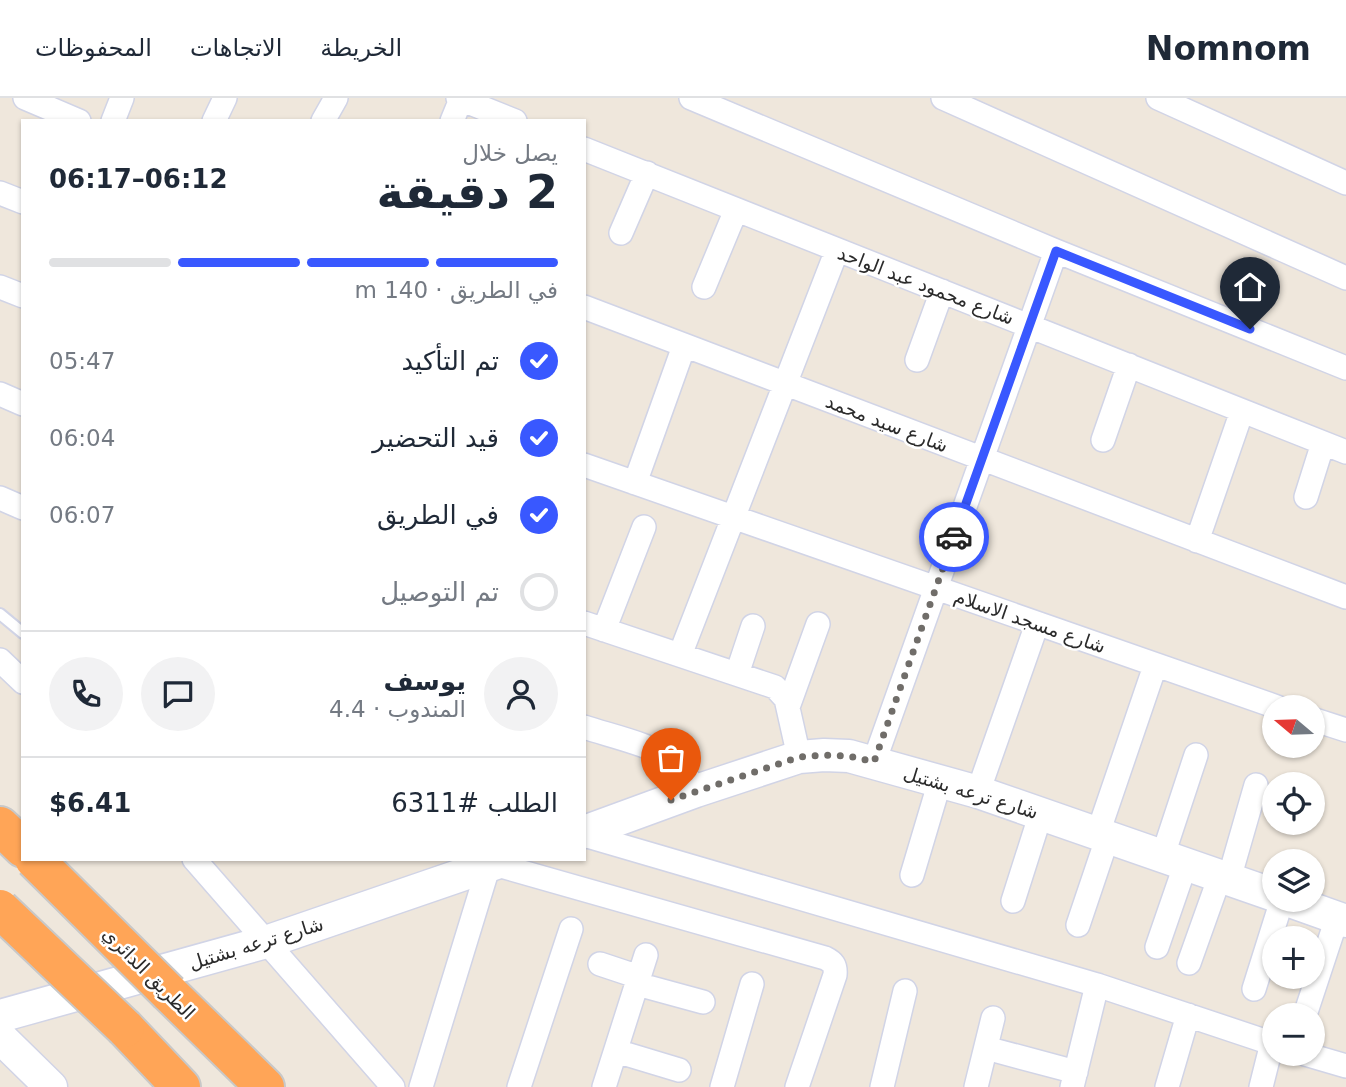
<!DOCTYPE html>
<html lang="ar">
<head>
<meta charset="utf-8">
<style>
	:root { --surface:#fff; --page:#f2f2f3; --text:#1f2937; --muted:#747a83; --line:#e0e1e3; --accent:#3958ff }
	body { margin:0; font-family:"DejaVu Sans","Noto Sans Arabic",sans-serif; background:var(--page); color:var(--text); direction:rtl; height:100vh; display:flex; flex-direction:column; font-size:26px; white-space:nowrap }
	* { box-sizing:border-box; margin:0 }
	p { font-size:23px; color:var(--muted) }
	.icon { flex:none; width:38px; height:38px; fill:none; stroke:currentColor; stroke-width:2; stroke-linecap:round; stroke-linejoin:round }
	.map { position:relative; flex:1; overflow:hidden; direction:ltr }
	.details { position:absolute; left:21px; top:21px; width:565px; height:742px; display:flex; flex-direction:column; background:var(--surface); border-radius:0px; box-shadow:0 2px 5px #0004; direction:rtl }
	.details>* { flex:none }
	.needle { width:46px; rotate:289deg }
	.fabs { position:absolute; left:1262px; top:597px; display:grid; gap:14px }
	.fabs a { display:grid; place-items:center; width:63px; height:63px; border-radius:50%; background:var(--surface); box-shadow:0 2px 5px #0004; font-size:35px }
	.pin { position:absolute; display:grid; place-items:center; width:60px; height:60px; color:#fff; margin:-72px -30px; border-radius:50% 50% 50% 0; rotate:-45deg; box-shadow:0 0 7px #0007 }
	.pin .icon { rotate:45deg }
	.courier { position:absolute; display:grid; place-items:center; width:70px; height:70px; margin:-35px; border:5px solid #3958ff; border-radius:50%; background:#fff; color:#222; box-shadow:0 2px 9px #0007 }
	.head em { font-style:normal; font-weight:700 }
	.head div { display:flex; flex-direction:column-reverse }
	.head { display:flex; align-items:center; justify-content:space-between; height:119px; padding:0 28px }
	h1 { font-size:46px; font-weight:700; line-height:52px }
	.bar { display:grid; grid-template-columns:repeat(4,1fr); gap:10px 7px; align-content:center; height:84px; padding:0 28px }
	.bar i { height:9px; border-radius:5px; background:var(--line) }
	.bar .selected { background:var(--accent) }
	.bar p { grid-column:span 4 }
	.line { display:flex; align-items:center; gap:18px; padding:0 28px; border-top:2px solid var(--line) }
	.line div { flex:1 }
	.round { display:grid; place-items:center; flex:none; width:74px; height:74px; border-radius:37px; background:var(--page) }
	ol { padding:0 28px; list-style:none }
	li { display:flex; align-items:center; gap:21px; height:77px }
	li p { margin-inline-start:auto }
	li .icon { padding:7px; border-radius:50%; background:var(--accent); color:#fff; stroke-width:4 }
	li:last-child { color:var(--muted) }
	li i { width:38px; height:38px; border:4px solid var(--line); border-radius:50% }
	header { display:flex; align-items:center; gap:42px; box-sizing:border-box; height:98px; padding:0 35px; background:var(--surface); border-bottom:2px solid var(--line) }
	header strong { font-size:33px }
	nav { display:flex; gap:38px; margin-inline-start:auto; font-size:24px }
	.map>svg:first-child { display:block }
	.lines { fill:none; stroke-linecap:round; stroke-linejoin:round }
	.lane-casing { stroke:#d1d4e6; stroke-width:14 }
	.street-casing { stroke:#d1d4e6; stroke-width:26 }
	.secondary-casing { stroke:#d1d4e6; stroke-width:35 }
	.highway-casing { stroke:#c8c8c8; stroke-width:42 }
	.lane { stroke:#fff; stroke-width:10 }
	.street { stroke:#fff; stroke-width:23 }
	.secondary { stroke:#fff; stroke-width:32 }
	.highway { stroke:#ffa557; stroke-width:38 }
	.highway-bridge-casing { stroke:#c8c8c8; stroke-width:42; stroke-linecap:butt }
	.highway-bridge { stroke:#ffa557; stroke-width:38 }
	.done { stroke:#706d69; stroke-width:7; stroke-dasharray:0 12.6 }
	.route { stroke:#3958ff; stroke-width:9 }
	.labels { text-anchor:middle; stroke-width:5; stroke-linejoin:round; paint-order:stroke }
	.street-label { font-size:19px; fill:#2b2b2b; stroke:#fff }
</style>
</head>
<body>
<header>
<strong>Nomnom</strong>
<nav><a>الخريطة</a><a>الاتجاهات</a><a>المحفوظات</a></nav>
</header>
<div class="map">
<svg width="1346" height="989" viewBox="0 0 1346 989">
	<rect width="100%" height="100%" fill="#efe7dc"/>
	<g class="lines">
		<g class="lane-casing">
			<path id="lane" d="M0,516l23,19"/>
		</g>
		<g class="street-casing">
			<path id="street" d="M25,0l54,23
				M458,0l57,23
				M691,0l365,153 290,117
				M943,0l403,180
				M1158,0l188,85
				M113,23l9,-23
				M214,23l11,-23
				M323,23l13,-23
				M452,23l9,-22
				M584,51l762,303
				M0,95l23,9
				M621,135l26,-60
				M0,189l23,9
				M704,189l32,-77
				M584,209l762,290
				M917,262l25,-69
				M0,296l23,10
				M1103,342l26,-75
				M584,367l693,242
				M635,385l49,-137
				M1306,399l17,-54
				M0,400l23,10
				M1197,443l45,-130
				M584,525l191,64 11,12 13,58
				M604,532l40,-103
				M680,557l157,-405
				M0,562l23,22
				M737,576l16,-48
				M788,609l30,-83
				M1312,621l34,11
				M584,629c27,9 66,17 88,33 10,8 17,20 24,31
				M874,664l182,-511
				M978,694l59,-168
				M1098,735l57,-167
				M584,737l513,150 177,59
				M1163,757l33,-100
				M194,761l199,228
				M494,766l331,94c8,4 11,7 10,17l-38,112
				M912,777l28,-94
				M1229,781l27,-94
				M1013,803l28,-88
				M1078,827l30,-89
				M1157,849l29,-84
				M1189,865l31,-87
				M600,866l39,13
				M637,886l66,18
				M1254,891l28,-89
				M1305,917l32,-97
				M986,950l90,24
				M616,953l63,19
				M1305,956l41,12
				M421,989l67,-219
				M519,989l52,-158
				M604,989l42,-132
				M722,989l30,-103
				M882,989l23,-96
				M976,989l17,-69
				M1072,989l25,-102
				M1167,989l21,-72
				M1261,989l11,-44"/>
		</g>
		<g class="secondary-casing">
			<path id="secondary" d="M584,734l112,-41 103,-34 25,-2 25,1 129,36 296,103
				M1287,802l59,21
				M0,918l266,-74 242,-83
				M0,939l51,50"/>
		</g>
		<g class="highway-casing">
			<path id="highway" d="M0,728l23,22
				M169,895l96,94
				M125,930l56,59"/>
		</g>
		<use href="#lane" class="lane"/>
		<use href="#street" class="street"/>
		<use href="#secondary" class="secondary"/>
		<use href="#highway" class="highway"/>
		<g class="highway-bridge-casing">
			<path id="highway-bridge" d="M34,761l135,134
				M0,811l125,119"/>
		</g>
		<use href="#highway-bridge" class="highway-bridge"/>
	</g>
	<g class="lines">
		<path class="done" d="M671,702l128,-43 25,-2 25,1 25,6 80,-225"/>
		<path class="route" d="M954,439l102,-286 194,78"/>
	</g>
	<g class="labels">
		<g class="street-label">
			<text transform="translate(926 187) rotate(21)" y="7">شارع محمود عبد الواحد</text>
			<text transform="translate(887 325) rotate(21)" y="7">شارع سيد محمد</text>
			<text transform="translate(1030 523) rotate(19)" y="7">شارع مسجد الاسلام</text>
			<text transform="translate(971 694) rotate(17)" y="7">شارع ترعه بشتيل</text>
			<text transform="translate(256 845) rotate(-17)" y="7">شارع ترعه بشتيل</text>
			<text transform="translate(149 875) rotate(45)" y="7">الطريق الدائري</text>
		</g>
	</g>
</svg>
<div class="fabs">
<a><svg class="needle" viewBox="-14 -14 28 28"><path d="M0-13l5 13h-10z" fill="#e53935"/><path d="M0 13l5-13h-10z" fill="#747a83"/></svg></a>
<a><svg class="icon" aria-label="locate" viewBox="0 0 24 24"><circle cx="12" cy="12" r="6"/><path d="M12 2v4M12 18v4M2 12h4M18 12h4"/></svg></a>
<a><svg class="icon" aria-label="layers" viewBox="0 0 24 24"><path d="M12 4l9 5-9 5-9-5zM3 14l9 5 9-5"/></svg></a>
<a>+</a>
<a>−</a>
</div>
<div class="pin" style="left:671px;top:702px;background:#ea580c"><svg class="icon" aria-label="bag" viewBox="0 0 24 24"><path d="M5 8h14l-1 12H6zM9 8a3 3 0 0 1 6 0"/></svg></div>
<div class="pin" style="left:1250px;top:231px;background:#1f2937"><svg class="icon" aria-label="home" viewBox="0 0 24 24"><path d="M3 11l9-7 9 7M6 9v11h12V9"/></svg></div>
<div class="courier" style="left:954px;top:439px"><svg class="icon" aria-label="car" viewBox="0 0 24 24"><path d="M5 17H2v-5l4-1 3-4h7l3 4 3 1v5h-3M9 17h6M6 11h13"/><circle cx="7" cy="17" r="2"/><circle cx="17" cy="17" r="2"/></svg></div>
<section class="details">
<div class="head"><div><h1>2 دقيقة</h1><p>يصل خلال</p></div><em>06:12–06:17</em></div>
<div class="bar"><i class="selected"></i><i class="selected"></i><i class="selected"></i><i></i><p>في الطريق · 140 m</p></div>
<ol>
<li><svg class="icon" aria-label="check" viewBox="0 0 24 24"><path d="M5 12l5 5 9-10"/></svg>تم التأكيد<p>05:47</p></li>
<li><svg class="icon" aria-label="check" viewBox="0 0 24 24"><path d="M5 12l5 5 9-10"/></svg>قيد التحضير<p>06:04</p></li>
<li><svg class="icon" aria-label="check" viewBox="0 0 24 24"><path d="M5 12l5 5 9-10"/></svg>في الطريق<p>06:07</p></li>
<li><i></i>تم التوصيل</li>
</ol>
<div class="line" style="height:126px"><a class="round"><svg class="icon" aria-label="person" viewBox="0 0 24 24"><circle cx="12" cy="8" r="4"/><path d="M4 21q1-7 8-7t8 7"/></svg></a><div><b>يوسف</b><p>المندوب · 4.4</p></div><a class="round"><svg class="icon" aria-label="chat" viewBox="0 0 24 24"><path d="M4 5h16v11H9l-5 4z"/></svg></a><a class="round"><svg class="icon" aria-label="phone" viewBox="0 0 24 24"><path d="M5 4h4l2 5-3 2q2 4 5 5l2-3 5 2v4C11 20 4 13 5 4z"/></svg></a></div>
<div class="line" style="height:91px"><div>الطلب #6311</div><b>$6.41</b></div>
</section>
</div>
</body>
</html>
